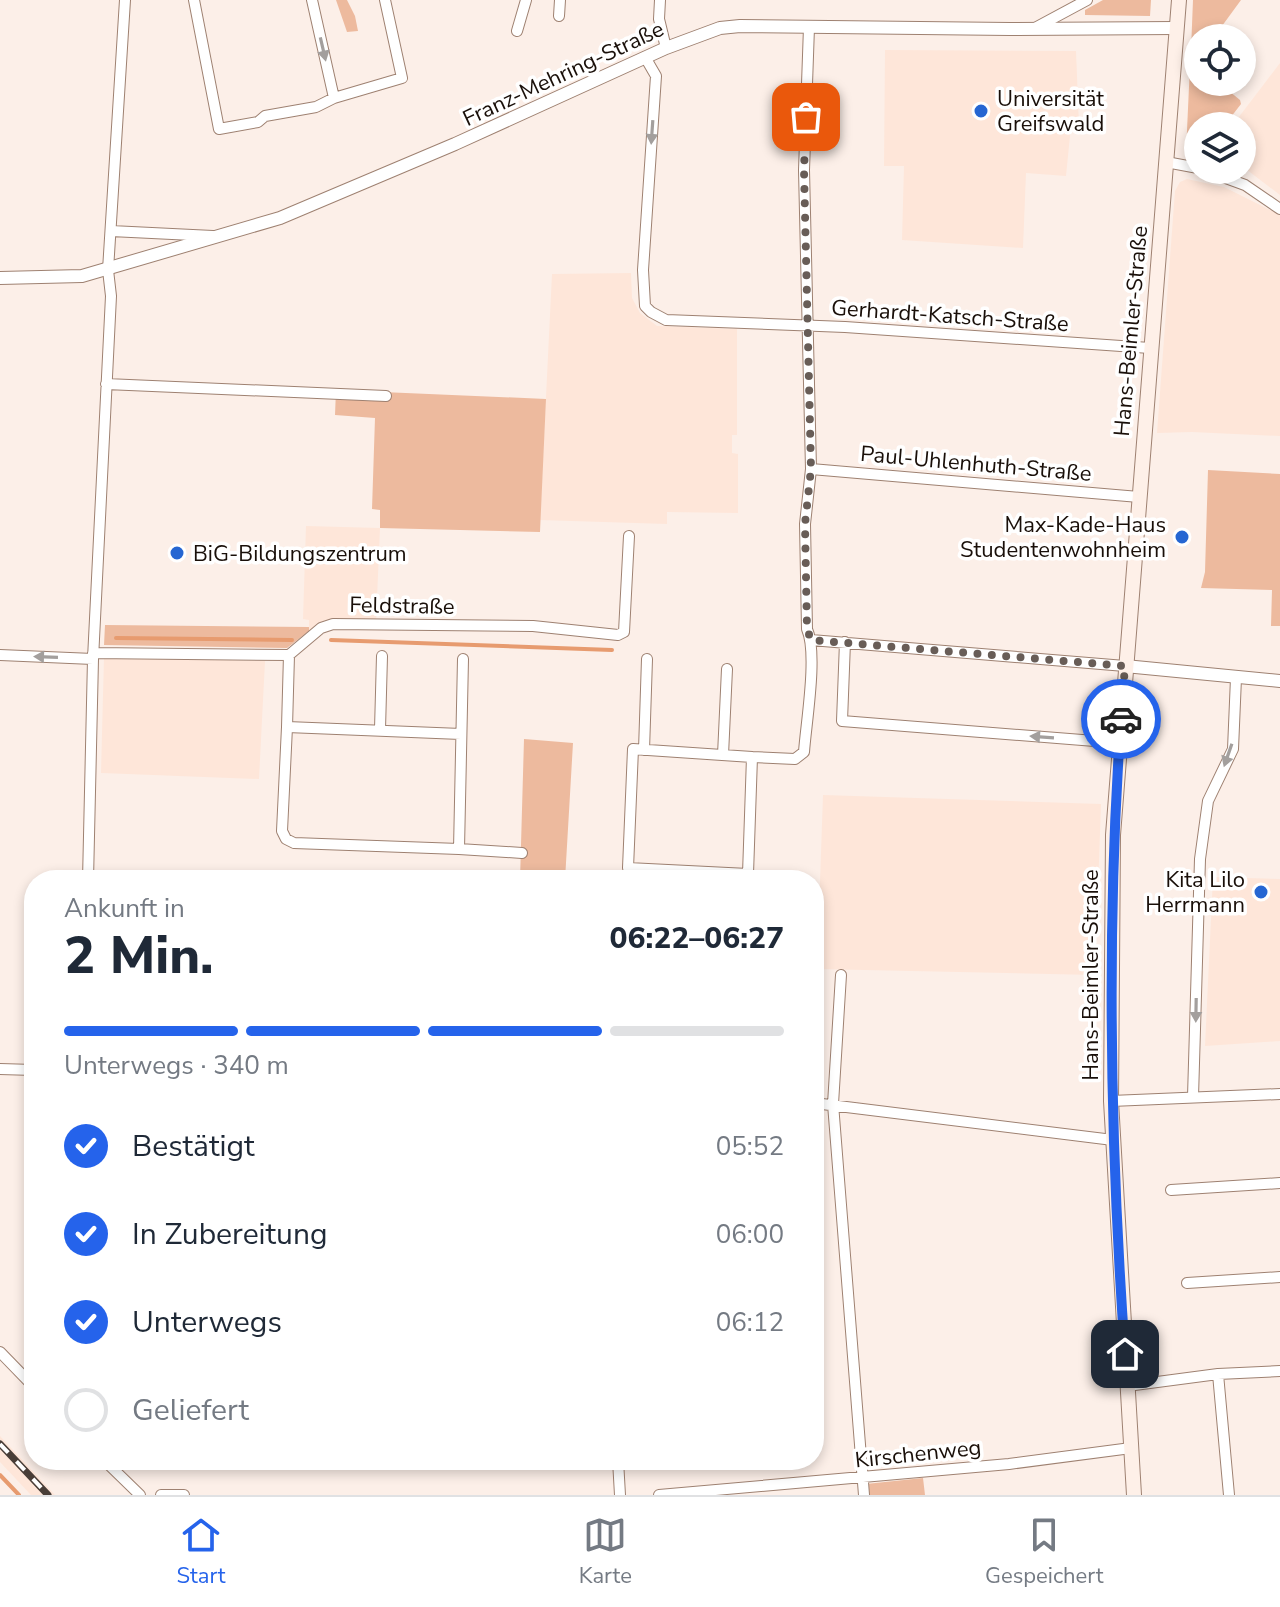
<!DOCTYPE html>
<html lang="de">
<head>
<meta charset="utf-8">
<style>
	:root { --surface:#fff; --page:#f6f6f7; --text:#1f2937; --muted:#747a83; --line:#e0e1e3; --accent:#2563eb }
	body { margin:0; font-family:"Nunito Sans",sans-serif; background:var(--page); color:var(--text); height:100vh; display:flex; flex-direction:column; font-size:30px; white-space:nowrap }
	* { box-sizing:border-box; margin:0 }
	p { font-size:26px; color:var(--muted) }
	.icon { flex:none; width:44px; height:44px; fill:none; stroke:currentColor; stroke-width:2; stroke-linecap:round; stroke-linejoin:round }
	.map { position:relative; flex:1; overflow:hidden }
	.details { position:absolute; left:24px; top:870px; width:800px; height:600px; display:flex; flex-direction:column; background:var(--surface); border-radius:32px; box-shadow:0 4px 12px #0003 }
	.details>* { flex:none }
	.fabs { position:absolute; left:1184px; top:24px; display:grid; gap:16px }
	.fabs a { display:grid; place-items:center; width:72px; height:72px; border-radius:50%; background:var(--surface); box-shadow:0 4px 12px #0003; font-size:40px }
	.pin { position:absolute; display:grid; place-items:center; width:68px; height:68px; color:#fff; margin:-34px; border-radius:16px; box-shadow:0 4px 12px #0006 }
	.courier { position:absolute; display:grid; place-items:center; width:80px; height:80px; margin:-40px; border:6px solid #2563eb; border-radius:50%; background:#fff; color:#222; box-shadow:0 2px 10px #0007 }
	.overview em { font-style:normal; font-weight:800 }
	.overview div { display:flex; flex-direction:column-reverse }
	.overview { display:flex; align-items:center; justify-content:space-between; height:136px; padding:0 40px }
	h1 { font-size:52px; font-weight:800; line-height:60px }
	.bar { display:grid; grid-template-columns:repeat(4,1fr); gap:12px 8px; align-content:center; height:96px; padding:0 40px }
	.bar i { height:10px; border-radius:6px; background:var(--line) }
	.bar .selected { background:var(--accent) }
	.bar p { grid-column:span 4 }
	ol { padding:0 40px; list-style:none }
	li { display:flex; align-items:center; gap:24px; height:88px }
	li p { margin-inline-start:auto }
	li .icon { padding:8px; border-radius:50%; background:var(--accent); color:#fff; stroke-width:4 }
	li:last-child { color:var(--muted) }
	li i { width:44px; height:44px; border:4px solid var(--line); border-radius:50% }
	.tabs { display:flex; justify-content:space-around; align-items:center; height:112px; border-top:2px solid var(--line); background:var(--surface); font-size:22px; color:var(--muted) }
	.tabs a { display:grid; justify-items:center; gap:4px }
	.tabs .selected { color:var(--accent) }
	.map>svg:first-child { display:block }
	.built { fill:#fee6d9 }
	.green { fill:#edba9e }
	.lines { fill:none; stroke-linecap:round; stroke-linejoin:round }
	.stream { stroke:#e79b6f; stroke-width:4 }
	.minor-casing { stroke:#9e8171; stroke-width:12 }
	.tertiary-casing { stroke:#9e8171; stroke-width:14 }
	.secondary-casing { stroke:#9e8171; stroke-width:16 }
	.minor { stroke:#fff; stroke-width:10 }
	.tertiary { stroke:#fff; stroke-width:12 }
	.secondary { stroke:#fef0e8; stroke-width:14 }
	.rail-casing { stroke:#493e38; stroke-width:7 }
	.rail { stroke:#fff; stroke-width:4; stroke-dasharray:12; stroke-linecap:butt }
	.oneway { fill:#a39f9d }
	.done { stroke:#685d57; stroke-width:8; stroke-dasharray:0 14.4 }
	.route { stroke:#2563eb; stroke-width:10 }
	.poi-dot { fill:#2666d2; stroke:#fff; stroke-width:3 }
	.labels { text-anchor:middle; stroke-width:7; stroke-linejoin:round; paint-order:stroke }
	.street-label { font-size:22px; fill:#190f09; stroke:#fff }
	.poi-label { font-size:22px; fill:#190f09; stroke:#fff; text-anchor:start }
</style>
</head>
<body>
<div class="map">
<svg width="1280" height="1495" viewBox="0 0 1280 1495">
	<rect width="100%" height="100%" fill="#fcefe8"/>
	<path class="built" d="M885,50l191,1 3,75h-8l-5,50 -40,-3 -3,75 -121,-8 2,-74h-20z
		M1280,63v132l-38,-29v-40h-10z
		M1187,179l37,8 56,28v221l-88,-4 -35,1 18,-242 5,-9z
		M631,273l1,25 8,15 17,13 80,3v106h-5v18l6,1v59l-71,-1v12l-127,-4 12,-246z
		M306,526l74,2 -4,94 -48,-1 -19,10v-11l-6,-1z
		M104,657l161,4 -6,118 -158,-6z
		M823,795l278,9 -6,171 -278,-6z
		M1213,877l67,2v162l-75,5z
		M0,1436l55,59h-24l-31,-33z"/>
	<path class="green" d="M336,0h11l8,16 3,15 -11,1z
		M1103,0h48l-1,16 -65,-1v-5z
		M1193,0h48l-19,26 6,5 -4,6 -26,1v17l-7,-5z
		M1194,62l4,4v16h20l22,18 1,4 -17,22h-26l-1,34 -11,-8 4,-87z
		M336,390l210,9 -6,133 -160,-4v-18l-8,-1 3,-91 -40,-3z
		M1208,470l72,4v152h-9l1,-36 -71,-2 4,-16z
		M105,625l204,2v4l-22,17 -183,-3z
		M524,739l49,4 -8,137h-45z
		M923,1478l2,17h-58l-1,-11z"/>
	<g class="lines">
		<path class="stream" d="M116,638l176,2
			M331,640l281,10
			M0,1475l19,20"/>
		<g class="minor-casing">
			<path id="minor" d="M194,0l25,129 39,-7 7,-6 51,-9 18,-9 68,-20 -17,-78
				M312,0l22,98
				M660,0l-1,19 7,29
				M559,16l1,-16
				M1035,28l52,-28
				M517,31l9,-31
				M645,57l11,19 -13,194 2,36 6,6 15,8 179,7 305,21
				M1166,162l32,6
				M1204,170l41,15 35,24
				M111,231l102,5
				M106,384l280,12
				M811,469l328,28
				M811,640l314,26
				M845,642l-3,79 278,22
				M93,653l196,2 32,-27 12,-4 200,2 85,9 6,-3 5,-96
				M0,655l93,4
				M463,659l-4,190 63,4
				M287,727l2,-72
				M380,729l2,-73
				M644,750l3,-91
				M723,755l4,-86
				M752,757l-119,-8 -5,119 120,6 6,4 31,2
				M459,849l-165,-6 -8,-4 -4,-8 5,-104 174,7
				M748,874l4,-117 43,2 9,-7c2,-29 14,-98 3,-123l-2,-105 6,-55 -7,-299 5,-143
				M88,880l5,-221 18,-363 -3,-26 17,-270
				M841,975l-8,129 31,391
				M0,1069l34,1
				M1193,1097l7,-238 8,-58 25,-52 3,-71
				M1111,1101l169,-7
				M814,1103l299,37
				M1171,1190l109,-7
				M1187,1283l93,-6
				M0,1352l34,35
				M1218,1374l11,121
				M1127,1386l91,-12 62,-3
				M104,1460l36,35
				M618,1460l2,35
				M161,1495h23
				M659,1495l350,-31 122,-16"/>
		</g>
		<g class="tertiary-casing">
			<path id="tertiary" d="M0,278l82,-2 198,-58 175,-74 211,-96 54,-20 20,-2 270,3 166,-1
				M1125,666l155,15"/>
		</g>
		<g class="secondary-casing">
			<path id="secondary" d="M1134,1495l-23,-394 2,-266 66,-835"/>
		</g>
		<use href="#minor" class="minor"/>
		<use href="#tertiary" class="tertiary"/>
		<use href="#secondary" class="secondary"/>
		<g class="rail-casing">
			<path id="rail" d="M0,1444l48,51"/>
		</g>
		<use href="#rail" class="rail"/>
	</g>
	<defs><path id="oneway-solid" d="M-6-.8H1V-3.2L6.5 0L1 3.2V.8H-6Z" transform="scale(2)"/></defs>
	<g class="oneway">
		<use href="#oneway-solid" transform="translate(323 49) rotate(77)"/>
		<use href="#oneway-solid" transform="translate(652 132) rotate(94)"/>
		<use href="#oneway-solid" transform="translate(46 657) rotate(-178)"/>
		<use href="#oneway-solid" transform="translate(1042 737) rotate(-176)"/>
		<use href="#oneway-solid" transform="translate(1228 755) rotate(109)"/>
		<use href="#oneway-solid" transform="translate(1196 1010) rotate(91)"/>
	</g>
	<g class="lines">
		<path class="done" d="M806,117l-2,53 7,299 -6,55 2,105 4,11 314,26 -4,53"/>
		<path class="route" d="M1121,719c-15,211 -11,424 4,635"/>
	</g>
	<g class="poi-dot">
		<circle cx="981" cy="111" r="8"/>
		<circle cx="1182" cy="537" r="8"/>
		<circle cx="177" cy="553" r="8"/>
		<circle cx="1261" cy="892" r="8"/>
	</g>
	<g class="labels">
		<g class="street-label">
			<text transform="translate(563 73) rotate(-25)" y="8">Franz-Mehring-Straße</text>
			<text transform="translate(950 315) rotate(4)" y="8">Gerhardt-Katsch-Straße</text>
			<text transform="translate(1130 331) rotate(-85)" y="8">Hans-Beimler-Straße</text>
			<text transform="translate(976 463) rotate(5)" y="8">Paul-Uhlenhuth-Straße</text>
			<text transform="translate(402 605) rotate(1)" y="8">Feldstraße</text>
			<text transform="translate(1090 975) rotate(-90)" y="8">Hans-Beimler-Straße</text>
			<text transform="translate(918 1453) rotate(-6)" y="8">Kirschenweg</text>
		</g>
		<g class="poi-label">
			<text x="997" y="106">Universität<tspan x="997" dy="25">Greifswald</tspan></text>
			<text x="1166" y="532" text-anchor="end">Max-Kade-Haus<tspan x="1166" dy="25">Studentenwohnheim</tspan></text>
			<text x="193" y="561">BiG-Bildungszentrum</text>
			<text x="1245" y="887" text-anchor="end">Kita Lilo<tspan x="1245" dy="25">Herrmann</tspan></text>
		</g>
	</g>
</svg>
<div class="fabs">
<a><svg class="icon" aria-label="locate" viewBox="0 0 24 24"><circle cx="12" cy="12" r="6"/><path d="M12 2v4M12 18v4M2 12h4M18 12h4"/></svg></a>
<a><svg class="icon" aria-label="layers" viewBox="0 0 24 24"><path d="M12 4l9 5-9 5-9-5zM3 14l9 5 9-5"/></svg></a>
</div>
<div class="pin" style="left:806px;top:117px;background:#ea580c"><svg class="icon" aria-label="bag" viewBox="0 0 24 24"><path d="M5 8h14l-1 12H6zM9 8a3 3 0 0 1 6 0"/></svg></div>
<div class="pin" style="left:1125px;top:1354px;background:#1f2937"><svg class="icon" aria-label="home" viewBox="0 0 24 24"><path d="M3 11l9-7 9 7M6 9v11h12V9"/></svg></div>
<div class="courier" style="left:1121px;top:719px"><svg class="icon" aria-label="car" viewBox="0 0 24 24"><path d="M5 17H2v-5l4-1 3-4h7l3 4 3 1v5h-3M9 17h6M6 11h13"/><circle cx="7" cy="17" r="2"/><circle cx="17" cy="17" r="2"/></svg></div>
<section class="details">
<div class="overview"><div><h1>2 Min.</h1><p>Ankunft in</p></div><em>06:22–06:27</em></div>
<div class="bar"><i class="selected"></i><i class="selected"></i><i class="selected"></i><i></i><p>Unterwegs · 340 m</p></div>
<ol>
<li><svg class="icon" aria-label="check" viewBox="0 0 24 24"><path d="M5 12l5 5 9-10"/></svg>Bestätigt<p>05:52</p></li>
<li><svg class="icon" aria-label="check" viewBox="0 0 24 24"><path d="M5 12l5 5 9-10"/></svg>In Zubereitung<p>06:00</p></li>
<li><svg class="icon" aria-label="check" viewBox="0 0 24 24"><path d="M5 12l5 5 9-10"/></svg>Unterwegs<p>06:12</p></li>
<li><i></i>Geliefert</li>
</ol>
</section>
</div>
<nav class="tabs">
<a class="selected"><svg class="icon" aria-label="home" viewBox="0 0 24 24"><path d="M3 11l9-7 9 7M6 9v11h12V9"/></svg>Start</a>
<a><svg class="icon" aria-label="map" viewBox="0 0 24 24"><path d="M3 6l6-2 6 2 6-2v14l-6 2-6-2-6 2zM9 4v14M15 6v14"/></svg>Karte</a>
<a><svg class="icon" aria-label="saved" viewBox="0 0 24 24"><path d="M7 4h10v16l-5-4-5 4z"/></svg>Gespeichert</a>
</nav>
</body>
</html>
